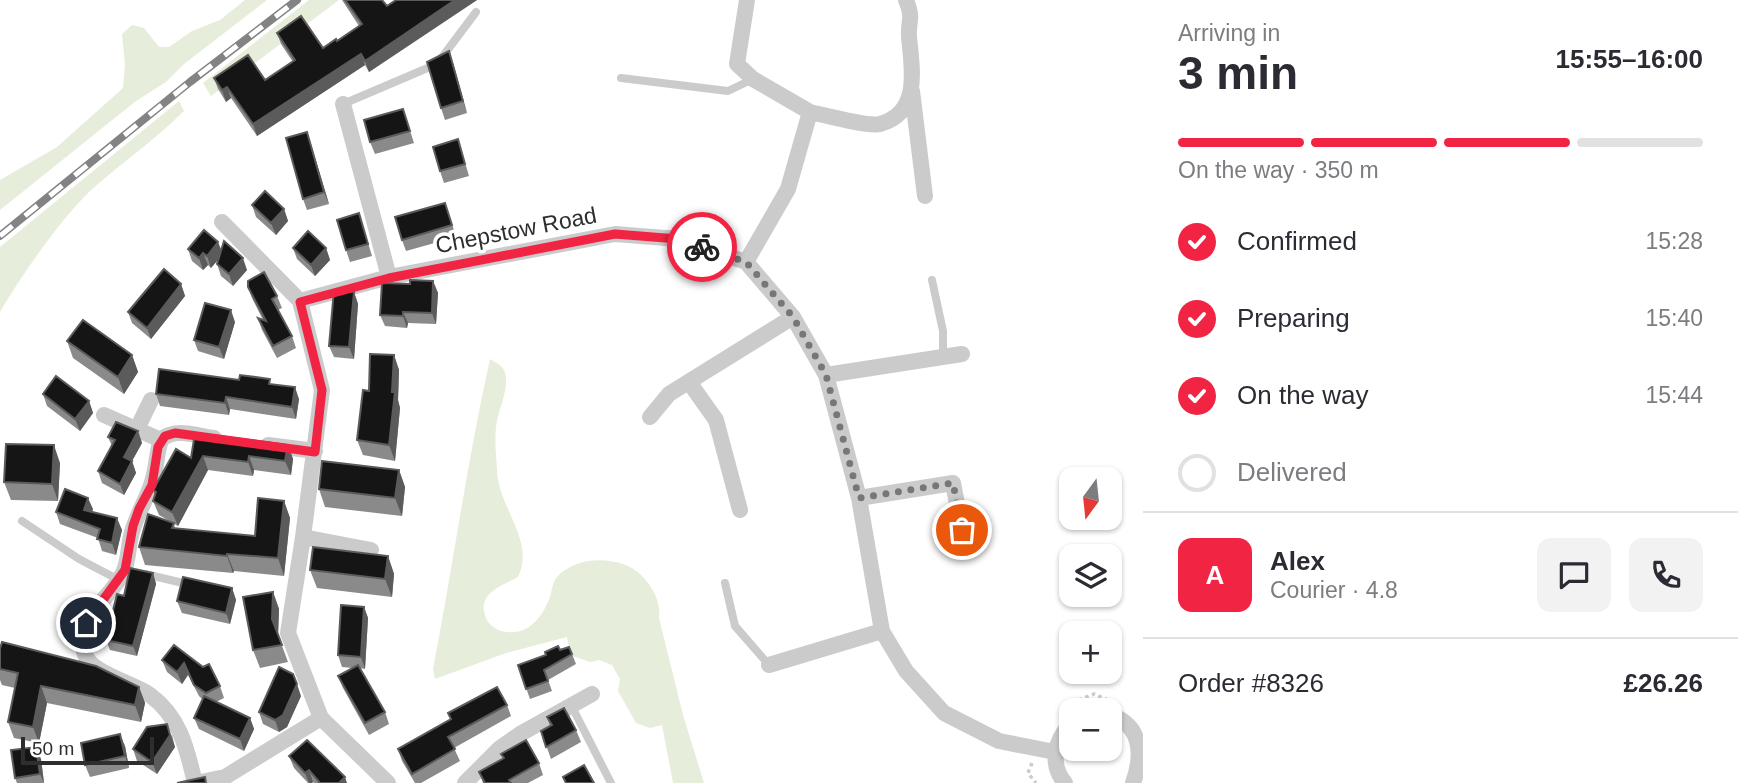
<!DOCTYPE html>
<html lang="en">
<head>
<meta charset="utf-8">
<style>
	:root { --surface:#fff; --page:#f2f2f3; --text:#2b2b33; --muted:#7c7c81; --line:#e1e1e2; --accent:#f12443 }
	body { margin:0; font-family:Helvetica,sans-serif; background:var(--page); color:var(--text); height:100vh; display:flex; flex-direction:column; font-size:26px; white-space:nowrap }
	* { box-sizing:border-box; margin:0 }
	p { font-size:23px; color:var(--muted) }
	.icon { flex:none; width:38px; height:38px; fill:none; stroke:currentColor; stroke-width:2; stroke-linecap:round; stroke-linejoin:round }
	.map { position:relative; flex:1; overflow:hidden }
	.details { display:flex; flex-direction:column; background:var(--surface); width:595px }
	.details>* { flex:none }
	.needle { width:46px; rotate:195deg }
	.tools { position:absolute; left:1059px; top:467px; display:grid; gap:14px }
	.tools a { display:grid; place-items:center; width:63px; height:63px; border-radius:14px; background:var(--surface); box-shadow:0 2px 5px #0004; font-size:35px }
	.scale { position:absolute; left:21px; bottom:18px; width:133px; box-sizing:border-box; padding-left:7px; border:4px solid #2e2e2e; border-top:0; font-size:19px; line-height:24px; white-space:nowrap; color:#2e2e2e; -webkit-text-stroke:5px #fff; paint-order:stroke }
	.pin { position:absolute; display:grid; place-items:center; width:60px; height:60px; color:#fff; margin:-30px; border:4px solid #fff; border-radius:50%; box-shadow:0 2px 7px #0007 }
	.courier { position:absolute; display:grid; place-items:center; width:70px; height:70px; margin:-35px; border:5px solid #f12443; border-radius:50%; background:#fff; color:#222; box-shadow:0 2px 9px #0007 }
	.summary em { font-style:normal; font-weight:700 }
	.summary div { display:flex; flex-direction:column-reverse }
	.summary { display:flex; align-items:center; justify-content:space-between; height:119px; padding:0 35px }
	h1 { font-size:46px; font-weight:700; line-height:52px }
	.bar { display:grid; grid-template-columns:repeat(4,1fr); gap:10px 7px; align-content:center; height:84px; padding:0 35px }
	.bar i { height:9px; border-radius:5px; background:var(--line) }
	.bar .current { background:var(--accent) }
	.bar p { grid-column:span 4 }
	.line { display:flex; align-items:center; gap:18px; padding:0 35px; border-top:2px solid var(--line) }
	.line div { flex:1 }
	.round { display:grid; place-items:center; flex:none; width:74px; height:74px; border-radius:14px; background:var(--page) }
	ol { padding:0 35px; list-style:none }
	li { display:flex; align-items:center; gap:21px; height:77px }
	li p { margin-inline-start:auto }
	li .icon { padding:7px; border-radius:50%; background:var(--accent); color:#fff; stroke-width:4 }
	li:last-child { color:var(--muted) }
	li i { width:38px; height:38px; border:4px solid var(--line); border-radius:50% }
	main { display:flex; flex:1; min-height:0 }
	.map>svg:first-child { display:block }
	.green { fill:#e6eddb }
	.lines { fill:none; stroke-linecap:round; stroke-linejoin:round }
	.path { stroke:#cbcbcb; stroke-width:3.5; stroke-dasharray:3.5 3.5; stroke-linecap:butt }
	.service { stroke:#cbcbcb; stroke-width:8 }
	.minor { stroke:#cbcbcb; stroke-width:16 }
	.rail-casing { stroke:#838383; stroke-width:8 }
	.rail { stroke:#fff; stroke-width:5; stroke-dasharray:16; stroke-linecap:butt }
	.wall { fill:#8a8a8a }
	.shaded-wall { fill:#5b5b5b }
	.building { fill:#151515; stroke:#5b5b5b; stroke-width:2 }
	.done { stroke:#777; stroke-width:7; stroke-dasharray:0 12.6 }
	.route { stroke:#f12443; stroke-width:9 }
	.labels { text-anchor:middle; stroke-width:7; stroke-linejoin:round; paint-order:stroke }
	.street-label { font-size:23px; fill:#2e2e2e; stroke:#fff }
</style>
</head>
<body>
<main>
<div class="map">
<svg width="1143" height="783" viewBox="0 0 1143 783">
	<rect width="100%" height="100%" fill="#fff"/>
	<path class="green" d="M245,0h22l-83,64 -18,18 -30,19 -136,109v-30l57,-33 66,-59 2,-23 -3,-31 10,-9 12,3 15,19h10l23,-16 28,-11z
		M309,0h30l-128,96 -8,-13z
		M179,101l5,10c-29,29 -63,52 -94,80 -30,29 -69,85 -90,121v-65z
		M490,359c6,4 14,7 15,14 4,15 -5,33 -8,48 -3,15 -1,33 0,48 0,37 39,72 21,108 -17,9 -42,17 -32,41 4,9 12,13 21,14 22,3 36,-16 43,-35 2,-6 2,-14 7,-20 19,-22 64,-22 84,-2 12,12 20,27 18,43l24,97 21,68h-31l-11,-58 -12,3 -14,-5 -18,-32 2,-12 -8,-14 -13,-5 -9,2 -20,-7 -3,-18 -61,16 -71,26 -2,-10c20,-103 34,-207 57,-310z"/>
	<g class="lines">
		<path class="path" d="M1067,707l6,-5 21,-8 14,6
			M1032,763l-4,10 8,10"/>
		<path class="service" d="M621,78l107,13 25,-12
			M343,104l94,-40 39,-52
			M932,280l11,51v26
			M22,521l57,38 40,21
			M145,574l38,9
			M725,583l10,43 34,39
			M571,705l40,78"/>
		<path class="minor" d="M747,0l-10,64 16,15 57,33
			M912,91l13,105
			M343,104l46,173
			M222,222l78,79 22,89 -19,147 -15,96 33,85 67,65
			M746,262l42,-73 22,-77c14,3 59,15 70,12 41,-11 32,-55 29,-87 -1,-18 5,-17 -3,-37
			M300,301l89,-24 226,-43 63,5 68,23 47,55 33,58 33,123 23,133 24,40 38,42 55,28 56,11
			M826,375l136,-21
			M689,382l27,38 24,90
			M104,415l57,25
			M650,417l19,-23 124,-77
			M137,429l14,-29
			M268,445l47,6
			M859,498l94,-15 9,47
			M303,537l68,13
			M769,665l113,-34
			M1110,715c32,10 33,40 23,68
			M195,783c-8,-34 -15,-66 -45,-88 -18,-13 -60,-21 -66,-43 -10,-33 26,-53 39,-79 6,-12 5,-28 9,-41 5,-18 15,-33 20,-50 5,-14 4,-28 9,-42 13,-13 37,-4 53,-2
			M196,783l29,-6 96,-59
			M465,783l35,-35 20,-14 72,-40
			M1065,783c-16,-19 -10,-43 6,-60"/>
		<g class="rail-casing">
			<path id="rail" d="M0,236l190,-154 107,-82"/>
		</g>
		<use href="#rail" class="rail"/>
	</g>
	<path class="wall" d="M342,0h40l5,6 9,-6h81l-108,72 -4,-7 -108,71 -26,-38 -5,4 -8,-13 -4,-11 51,2 28,-18 -12,-18 -4,-11 46,15 14,-7 22,-15z
		M453,63l14,50 -22,7 -4,-12z
		M407,121l7,22 -39,11 -5,-12z
		M307,132l22,72 -22,6 -4,-11z
		M458,139l11,37 -25,7 -4,-12z
		M252,205l32,4 4,12 -12,14 -20,-18z
		M359,213l13,43 -22,6 -4,-12z
		M449,214l7,23 -50,14 -4,-11z
		M293,248h33l4,12 -15,16 -18,-17z
		M188,249l33,1 26,20 -14,16 -12,-10 -4,-12 2,-6 -8,10 -3,-3 -5,5 -11,-9z
		M433,281l5,12 -2,31 -28,-1 -1,5 -22,-2 -5,-11 30,-31z
		M181,284l4,12 -34,43 -19,-16 -4,-11z
		M248,287l29,9 5,12 -4,2 14,26 4,12 -19,10 -15,-28 -4,-12 5,2 -11,-22z
		M354,292l4,12 -4,55 -20,-2 -5,-11z
		M235,322l-11,37 -26,-8 -4,-11z
		M67,341l65,14 6,17 -14,22 -51,-36z
		M394,355l5,15 -1,30 2,8 -5,53 -32,-6 -6,-15 12,-49z
		M272,384l27,15 -3,20 -66,-10 -1,6 -69,-9 -4,-12z
		M43,394l46,7 4,12 -13,18 -33,-25z
		M138,431l4,12 -10,18 4,12 -12,22 -22,-12 -4,-12 14,-25 -4,-9z
		M288,445l5,14 -2,16 -37,-5 -1,6 -45,-6 -30,56 -19,-11 -6,-14 2,-5 -2,-6 38,-32z
		M60,463l-2,38 -47,-1 -7,-18z
		M399,470l6,17 -3,29 -77,-9 -6,-18z
		M284,501l6,17 -6,58 -50,-5 -1,2 -88,-8 -6,-18 35,-24 1,6 80,7z
		M93,509l-1,3 30,18 -6,25 -14,-4 -4,-13 -38,-14 -4,-12z
		M388,556l6,18 -2,23 -75,-9 -7,-18z
		M153,573l3,11 -19,72 -27,-6 -4,-10 18,-44z
		M232,588l4,12 -6,24 -48,-11 -5,-12z
		M273,592l6,17 -1,26 10,27 -28,6 -7,-18z
		M364,607l4,11 -3,51 -5,-1 25,44 4,12 -20,11 -26,-47 -5,-12 15,-8 -11,-1 -4,-12z
		M174,645l46,41 4,12 -8,4 34,16 4,11 -10,22 -45,-22 -5,-11 9,-18 -4,-4 -11,-21 -6,9 -15,-12 -5,-12z
		M0,649l139,38 6,16 -4,19 -94,-19 -8,40 -25,-5 -6,-16 7,-34 -13,-3 -2,-5z
		M560,650l12,4 4,10 -28,16 4,11 -22,8 -12,-34z
		M301,696l-14,31 -8,5 -16,-8 -4,-12z
		M507,705l4,11 -57,32 6,13 -39,22h-6l-13,-22 -4,-12 53,-30 -3,-6z
		M547,717l29,13 5,12 -30,17 -10,-28 9,-5z
		M172,735l3,12 -18,27 -20,-13 -4,-12z
		M125,746l4,22 -39,9 -5,-12z
		M501,754l38,9 4,12 -15,8h-45l-4,-11 24,-13z
		M289,756l58,27h-33l-1,-1 -5,1 -14,-15z
		M41,759l3,24h-27l-2,-5z"/>
	<path class="shaded-wall" d="M455,0h22l-108,72 -4,-11z
		M449,51l4,12 14,50 -4,-12z
		M361,54l4,11 -108,71 -4,-12z
		M227,87l4,11 -5,4 -4,-12z
		M307,132l4,12 18,60 -5,-12z
		M284,209l4,12 -12,14 -5,-12z
		M218,242l5,12 -12,14 -4,-12z
		M326,248l4,12 -15,16 -4,-11z
		M203,253l5,12 -5,5 -4,-12z
		M243,258l4,12 -14,16 -4,-12z
		M433,281l5,12 -2,31 -4,-11z
		M181,284l4,12 -34,43 -4,-11z
		M354,292l4,12 -4,55 -5,-12z
		M231,310l4,12 -11,37 -5,-12z
		M403,312l5,11 -1,5 -4,-12z
		M132,355l6,17 -14,22 -6,-17z
		M394,355l5,15 -1,30 2,8 -5,53 -6,-16z
		M295,387l4,12 -3,20 -4,-12z
		M226,397l4,12 -1,6 -4,-12z
		M89,401l4,12 -13,18 -5,-12z
		M138,431l4,12 -10,18 4,12 -12,22 -4,-11 4,-27z
		M54,445l6,18 -2,38 -6,-17z
		M288,445l5,14 -2,16 -6,-14z
		M203,456l5,14 -30,56 -6,-14z
		M249,456l5,14 -1,6 -5,-14z
		M399,470l6,17 -3,29 -7,-18z
		M88,498l5,11 -5,13 -4,-12z
		M284,501l6,17 -6,58 -6,-18z
		M117,518l5,12 -6,25 -4,-12z
		M227,554l7,17 -1,2 -6,-17z
		M388,556l6,18 -2,23 -7,-18z
		M153,573l3,11 -19,72 -4,-10z
		M232,588l4,12 -6,24 -4,-11z
		M273,592l6,17 -1,27 -6,-17z
		M364,607l4,11 -3,51 -4,-12z
		M184,663l4,12 -6,9 -5,-12z
		M297,684l4,12 -14,31 -8,5 -4,-12z
		M41,686l6,17 -8,40 -6,-16z
		M139,687l6,16 -4,19 -6,-17z
		M250,718l4,11 -10,22 -4,-12z
		M167,724l8,23 -18,27 -5,-12z
		M120,734l5,12 4,22 -4,-12z
		M36,747l5,12 3,24 -4,-9z
		M309,770l4,12 -1,1h-3l-4,-10z
		M345,777l2,6h-8z"/>
	<path class="building" d="M345,0h37l5,6 9,-6h59l-90,61 -4,-7 -108,70 -26,-37 -5,3 -8,-12 34,-23 17,25 30,-20 -18,-27 24,-17 22,32 13,-9 1,2 25,-17z
		M449,51l14,50 -22,7 -14,-46z
		M403,109l7,22 -40,11 -6,-22z
		M307,132l17,60 -21,7 -17,-61z
		M458,139l7,25 -25,7 -7,-24z
		M265,191l19,18 -13,14 -19,-18z
		M445,203l7,22 -50,15 -7,-23z
		M359,213l9,31 -22,6 -9,-30z
		M204,230l14,12 -11,14 -4,-3 -4,5 -11,-9z
		M308,231l18,17 -15,17 -18,-17z
		M224,241l19,17 -14,16 -12,-10z
		M164,269l17,15 -34,44 -19,-16z
		M264,272l13,24 -5,3 20,37 -19,10 -15,-28 8,3 -18,-34v-6z
		M410,280l23,1 -1,32 -29,-1v4l-23,-1 2,-32 28,1z
		M334,290l20,2 -5,55 -20,-1z
		M205,303l26,7 -12,37 -25,-7z
		M83,320l49,35 -14,22 -51,-36z
		M370,354l24,1 -2,37h3l-6,53 -32,-5 6,-50 6,1z
		M159,369l80,11 1,-5 30,4 -1,5 26,3 -3,20 -66,-10 -1,6 -69,-9z
		M56,376l33,25 -14,18 -32,-25z
		M116,422l22,9 -14,26 8,4 -12,23 -22,-13 17,-31 -7,-3z
		M195,433l93,12 -3,16 -36,-5 -1,6 -45,-6 -31,56 -19,-11 3,-9 -3,-2 23,-41 15,9z
		M6,444l48,1 -2,39 -48,-2z
		M322,461l77,9 -4,28 -76,-9z
		M65,489l23,9 -4,12 33,8 -5,25 -15,-4 3,-10 -44,-17z
		M258,498l26,3 -6,57 -51,-4v2l-88,-9 9,-33 26,9 -2,5 83,8z
		M313,547l75,9 -3,23 -75,-9z
		M130,568l23,5 -20,73 -27,-6 11,-46 7,2z
		M183,577l49,11 -6,25 -49,-12z
		M273,592l-1,27 10,26 -29,5 -10,-53z
		M341,605l23,2 -3,50 -23,-2z
		M2,642l94,24 43,21 -4,18 -94,-19 -8,41 -25,-5 10,-49 -18,-4v-20z
		M174,645l29,22 6,-3 11,22 -14,7 -12,-8 -10,-22 -7,9 -15,-12z
		M558,646l2,4 9,-3 3,7 -28,16 4,11 -22,8 -8,-24 28,-10 -1,-3z
		M358,665l27,47 -20,11 -27,-47z
		M279,667l14,7 4,10 -14,31 -8,5 -16,-8z
		M497,687l10,18 -59,32 7,12 -43,25 -14,-25 53,-30 -3,-6z
		M204,696l46,22 -10,21 -46,-21z
		M564,708l12,22 -30,17 -5,-16 11,-6 -5,-8z
		M167,724l3,11 -18,27 -19,-13 14,-22z
		M120,734l5,22 -40,9 -4,-22z
		M307,740l38,37 -6,6h-19l-11,-13 -4,3 -16,-17z
		M526,740l13,23 -30,17 2,3h-26l-6,-11 25,-14 -3,-4z
		M36,747l4,27 -25,4 -4,-28z
		M584,765l10,18h-28l-3,-6z
		M205,777l1,6h-29z"/>
	<g class="lines">
		<path class="done" d="M702,247l44,15 47,55 33,58 33,123 94,-15 9,47"/>
		<path class="route" d="M86,623l39,-53 8,-44 6,-17 13,-24 6,-38 7,-11 10,-3 140,19 7,-62 -22,-88 89,-24 226,-44 63,5 24,8"/>
	</g>
	<g class="labels">
		<g class="street-label">
			<text transform="translate(516 230) rotate(-11)" y="8">Chepstow Road</text>
		</g>
	</g>
</svg>
<div class="tools">
<a><svg class="needle" viewBox="-14 -14 28 28"><path d="M0-13l5 13h-10z" fill="#e53935"/><path d="M0 13l5-13h-10z" fill="#7c7c81"/></svg></a>
<a><svg class="icon" aria-label="layers" viewBox="0 0 24 24"><path d="M12 4l9 5-9 5-9-5zM3 14l9 5 9-5"/></svg></a>
<a>+</a>
<a>−</a>
</div>
<div class="scale">50 m</div>
<div class="pin" style="left:962px;top:530px;background:#ea580c"><svg class="icon" aria-label="bag" viewBox="0 0 24 24"><path d="M5 8h14l-1 12H6zM9 8a3 3 0 0 1 6 0"/></svg></div>
<div class="pin" style="left:86px;top:623px;background:#1f2937"><svg class="icon" aria-label="home" viewBox="0 0 24 24"><path d="M3 11l9-7 9 7M6 9v11h12V9"/></svg></div>
<div class="courier" style="left:702px;top:247px"><svg class="icon" aria-label="bike" viewBox="0 0 24 24"><circle cx="6" cy="16" r="4"/><circle cx="18" cy="16" r="4"/><path d="M6 16l4-8h5l3 8M10 8l3 8H6M13 5h3"/></svg></div>
</div>
<section class="details">
<div class="summary"><div><h1>3 min</h1><p>Arriving in</p></div><em>15:55–16:00</em></div>
<div class="bar"><i class="current"></i><i class="current"></i><i class="current"></i><i></i><p>On the way · 350 m</p></div>
<ol>
<li><svg class="icon" aria-label="check" viewBox="0 0 24 24"><path d="M5 12l5 5 9-10"/></svg>Confirmed<p>15:28</p></li>
<li><svg class="icon" aria-label="check" viewBox="0 0 24 24"><path d="M5 12l5 5 9-10"/></svg>Preparing<p>15:40</p></li>
<li><svg class="icon" aria-label="check" viewBox="0 0 24 24"><path d="M5 12l5 5 9-10"/></svg>On the way<p>15:44</p></li>
<li><i></i>Delivered</li>
</ol>
<div class="line" style="height:126px"><b class="round" style="background:var(--accent);color:#fff">A</b><div><b>Alex</b><p>Courier · 4.8</p></div><a class="round"><svg class="icon" aria-label="chat" viewBox="0 0 24 24"><path d="M4 5h16v11H9l-5 4z"/></svg></a><a class="round"><svg class="icon" aria-label="phone" viewBox="0 0 24 24"><path d="M5 4h4l2 5-3 2q2 4 5 5l2-3 5 2v4C11 20 4 13 5 4z"/></svg></a></div>
<div class="line" style="height:91px"><div>Order #8326</div><b>£26.26</b></div>
</section>
</main>
</body>
</html>
